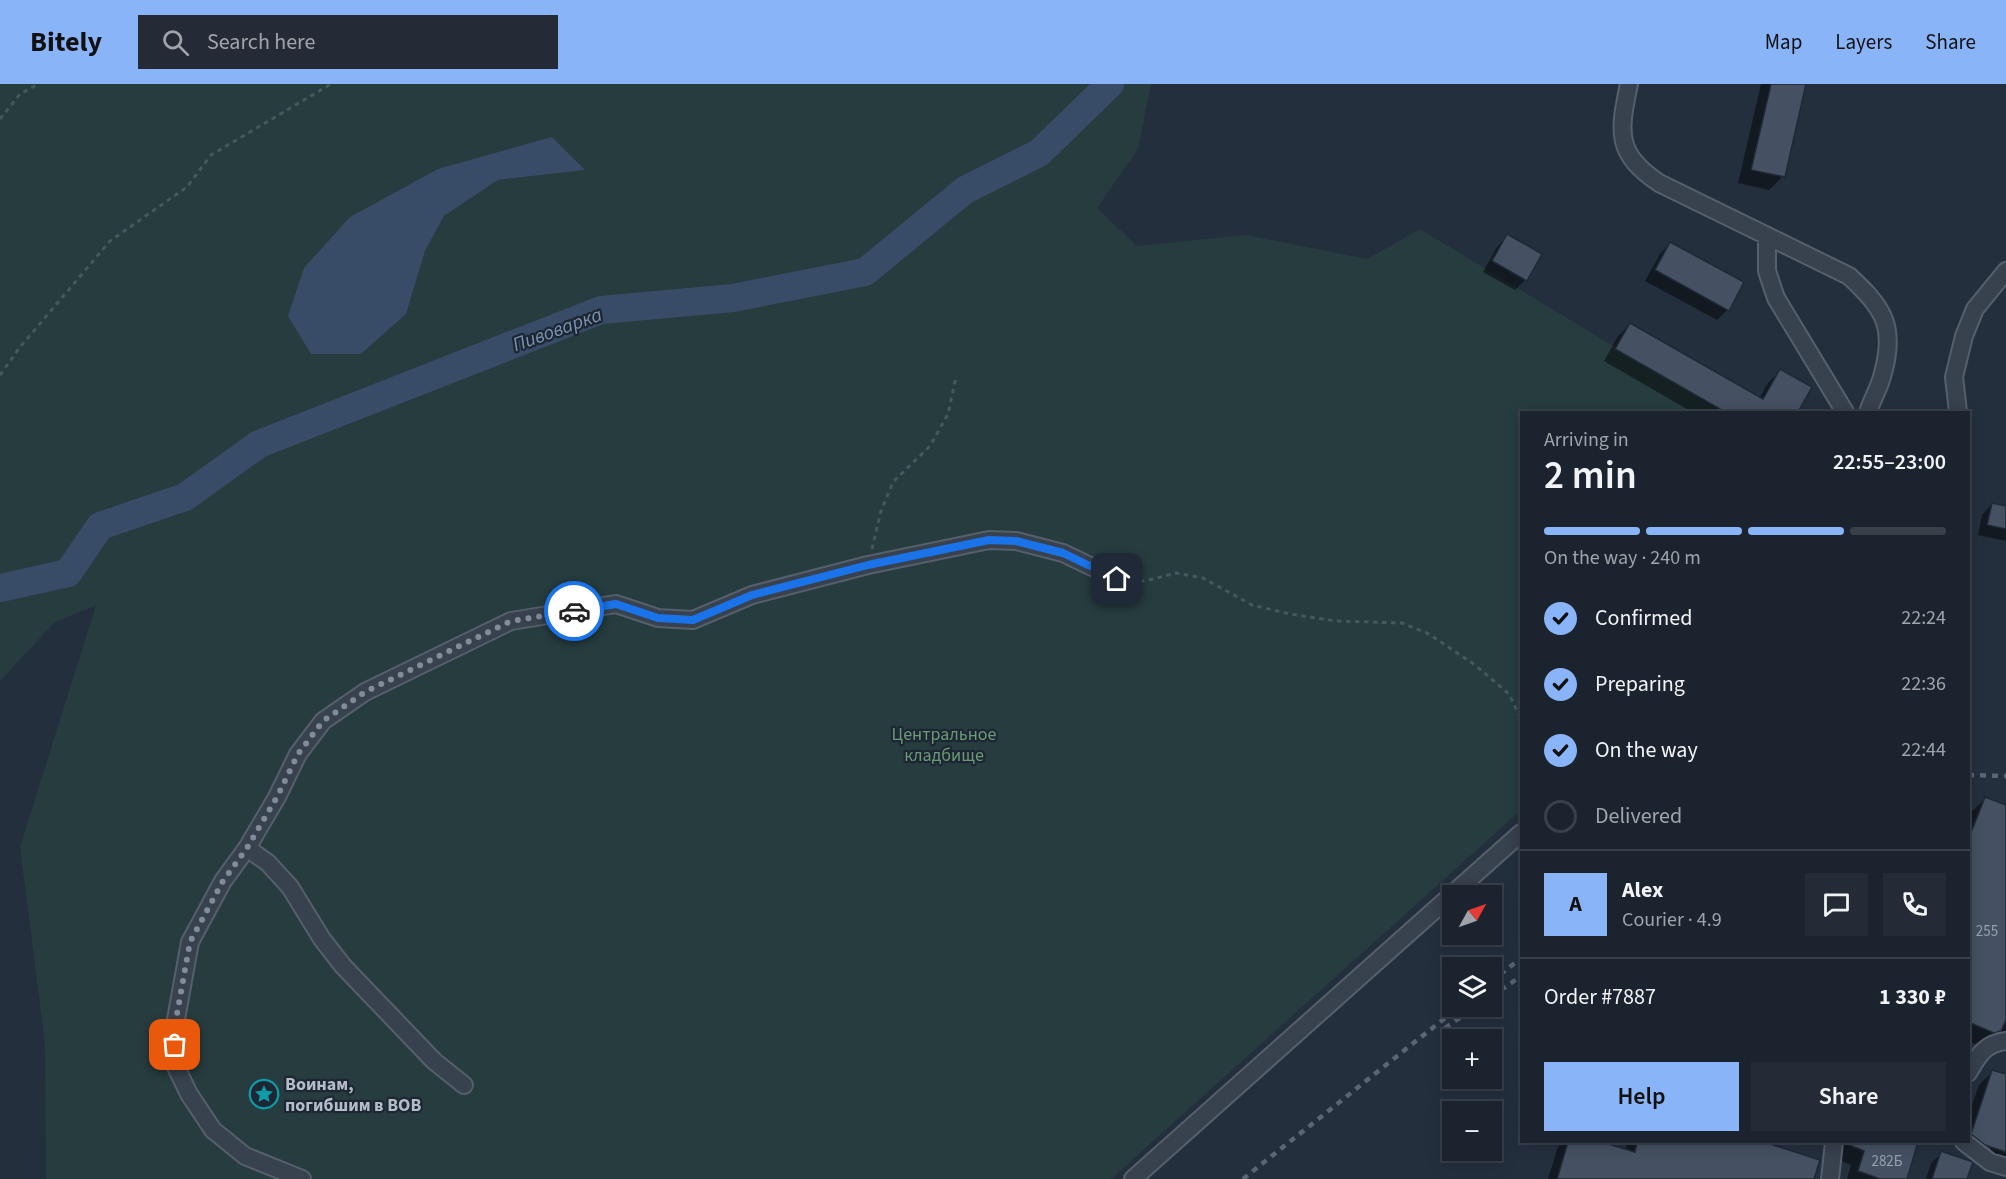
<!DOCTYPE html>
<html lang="en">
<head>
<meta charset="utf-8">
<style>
	:root { --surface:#1b232e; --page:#242b36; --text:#f1f3f6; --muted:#a0a4aa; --line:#39404a; --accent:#8ab4f8 }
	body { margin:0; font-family:"Source Sans 3",sans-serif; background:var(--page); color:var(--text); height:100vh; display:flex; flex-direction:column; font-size:22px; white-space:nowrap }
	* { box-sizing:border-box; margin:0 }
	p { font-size:20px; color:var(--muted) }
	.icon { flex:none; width:33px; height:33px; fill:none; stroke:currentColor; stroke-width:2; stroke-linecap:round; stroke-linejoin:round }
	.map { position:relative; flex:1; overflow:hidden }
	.sheet { position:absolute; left:1520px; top:327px; width:450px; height:732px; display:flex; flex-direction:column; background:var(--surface); border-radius:0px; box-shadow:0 3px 15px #0003,0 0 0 2px var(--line) }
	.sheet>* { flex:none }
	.needle { width:39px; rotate:50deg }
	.buttons { position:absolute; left:1442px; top:801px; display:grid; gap:12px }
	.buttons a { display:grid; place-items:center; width:60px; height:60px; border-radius:0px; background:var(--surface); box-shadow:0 3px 15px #0003,0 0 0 2px var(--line); font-size:30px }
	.pin { position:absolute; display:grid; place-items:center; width:51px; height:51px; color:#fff; margin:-26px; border-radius:12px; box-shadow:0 3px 9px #0006 }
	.courier { position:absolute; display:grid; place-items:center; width:60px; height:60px; margin:-30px; border:4px solid #1a73e8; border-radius:50%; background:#fff; color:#222; box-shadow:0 2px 8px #0007 }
	.overview em { font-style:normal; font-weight:600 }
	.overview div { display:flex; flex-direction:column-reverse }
	.overview { display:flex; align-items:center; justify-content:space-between; height:102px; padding:0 24px }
	h1 { font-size:39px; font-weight:600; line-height:45px }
	.bar { display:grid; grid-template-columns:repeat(4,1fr); gap:9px 6px; align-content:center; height:72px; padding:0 24px }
	.bar i { height:8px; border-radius:4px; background:var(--line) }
	.bar .active { background:var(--accent) }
	.bar p { grid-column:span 4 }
	.line { display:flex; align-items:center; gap:15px; padding:0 24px; border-top:2px solid var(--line) }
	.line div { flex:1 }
	.round { display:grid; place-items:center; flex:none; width:63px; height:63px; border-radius:0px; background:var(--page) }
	ol { padding:0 24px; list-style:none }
	li { display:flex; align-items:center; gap:18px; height:66px }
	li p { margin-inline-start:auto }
	li .icon { padding:6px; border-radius:50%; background:var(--accent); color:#111; stroke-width:4 }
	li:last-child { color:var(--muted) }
	li i { width:33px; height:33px; border:3px solid var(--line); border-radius:50% }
	.cta { display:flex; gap:12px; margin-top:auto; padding:12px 24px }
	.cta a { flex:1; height:69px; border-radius:0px; background:var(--accent); color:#111; font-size:24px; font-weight:600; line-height:69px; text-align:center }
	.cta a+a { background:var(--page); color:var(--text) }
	header { display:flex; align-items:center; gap:36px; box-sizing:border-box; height:84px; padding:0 30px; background:var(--accent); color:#111 }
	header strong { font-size:28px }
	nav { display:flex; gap:33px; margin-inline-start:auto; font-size:21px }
	.search { width:420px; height:54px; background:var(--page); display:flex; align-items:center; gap:15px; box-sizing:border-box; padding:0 21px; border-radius:0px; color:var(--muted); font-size:22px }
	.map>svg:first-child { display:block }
	.green { fill:#263c3f; fill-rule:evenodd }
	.water { fill:#394c67 }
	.shadow { fill:#0007 }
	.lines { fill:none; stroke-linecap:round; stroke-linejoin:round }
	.river { stroke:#394c67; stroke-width:28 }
	.building { fill:#455162; stroke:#1f2835; stroke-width:1.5 }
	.minor-casing { stroke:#565f6c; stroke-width:20 }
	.path { stroke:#44595c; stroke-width:3; stroke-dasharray:4.5 4.5; stroke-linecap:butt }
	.minor { stroke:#38414e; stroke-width:16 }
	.rail { stroke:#5a6575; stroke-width:4.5; stroke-dasharray:6 6; stroke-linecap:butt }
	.done { stroke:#828b98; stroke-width:6; stroke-dasharray:0 10.8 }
	.route { stroke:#1a73e8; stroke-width:8 }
	.labels { text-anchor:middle; stroke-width:4.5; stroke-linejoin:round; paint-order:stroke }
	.number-label { font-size:15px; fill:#98a1af }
	.park-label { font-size:18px; fill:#6b9a76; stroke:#1d2633 }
	.poi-label { font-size:18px; font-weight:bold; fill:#b4bcc9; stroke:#1d2633; text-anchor:start }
	.water-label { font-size:20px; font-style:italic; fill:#7c92b1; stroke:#1d2633 }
</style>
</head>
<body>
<header>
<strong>Bitely</strong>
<div class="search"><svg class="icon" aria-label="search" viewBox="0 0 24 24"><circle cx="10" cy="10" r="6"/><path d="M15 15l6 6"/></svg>Search here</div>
<nav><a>Map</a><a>Layers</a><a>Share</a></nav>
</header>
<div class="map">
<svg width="2006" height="1095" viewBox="0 0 2006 1095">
	<rect width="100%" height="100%" fill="#242f3e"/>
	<path class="green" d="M0,0h1151l-13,65 -41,59 40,38 109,-11 121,24 53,-30 302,183h-201v398l-410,369h-1065l-1,-135 -25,-197 76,-242 -42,18 -54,58zM552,53l32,33 -86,10 -54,36 -19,35 -19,63 -45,40 -50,-1 -23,-37z"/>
	<path class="water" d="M552,53l33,33 -87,10 -54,36 -19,35 -19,63 -45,40h-50l-23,-38 16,-48 46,-51 88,-48z"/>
	<path class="shadow" d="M1761,0h43l-21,92 -14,14 -31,-7z
		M1507,152l33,19 -15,25 -10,10 -32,-18 14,-25z
		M1670,159l57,67 -10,10 -72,-39 15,-27z
		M1630,240l129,75 9,-16 12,-12 30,17 -14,24h-104l-88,-51 14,-25z
		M1992,420l14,3v34l-28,-6 4,-20z
		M1985,715l21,8v237l-26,2 -12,-5v-220l3,-9z
		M1993,987l13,5v94l-20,-6 8,-25 -26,-8v-14l11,-32z
		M1564,1058h33l28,8 3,-8h131l59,19 -6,18h-264l10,-32z
		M1843,1058h74l-11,37h-59l4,-14 -14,-6z
		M1942,1069l24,26h-40l5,-16z"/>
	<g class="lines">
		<path class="river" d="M0,504l68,-15 32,-47 85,-29 74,-53 342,-134 132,-12 132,-26 100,-82 74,-37 71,-69"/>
	</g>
	<path class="building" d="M1771,0h35l-21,93 -34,-7z
		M1507,150l35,20 -15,27 -35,-20z
		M1670,158l74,40 -15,29 -74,-41z
		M1630,239l133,76 17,-30 32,18 -14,25h-73l-110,-63z
		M1992,419l14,3v23l-19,-4z
		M1985,713l21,8v215l-5,11 -7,2 -26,-11v-182z
		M1992,986l14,4v78l-21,-7 -14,-11z
		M1568,1058h34l33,10 2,-10h127l56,18 -6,19h-257z
		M1844,1058h74l-11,37h-27l-22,-8 6,-20 -20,-8z
		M1941,1067l32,11 -6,17h-35z"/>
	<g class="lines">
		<g class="minor-casing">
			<path id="minor" d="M1629,0c-10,48 -14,69 30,99l190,93c34,31 47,50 34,97 -3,14 -11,26 -15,39
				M1767,152v35l9,27 69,114
				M1958,328l-4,-35 10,-41 11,-27 31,-38
				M247,764l21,15 22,24 32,52 21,27 91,95 30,24
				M1968,989c11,-18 16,-29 38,-32
				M1964,1058l26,20 16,5
				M302,1095l-57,-23 -32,-26 -24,-36 -14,-29v-40l15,-83 33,-61 24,-33 30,-51 21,-43 25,-33 42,-29 146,-71 105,-17 42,14 35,2 59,-25 116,-30 121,-25 27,1 47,12 54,26
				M1133,1095l388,-346
				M1830,1095l4,-37"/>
		</g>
		<path class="path" d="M0,35l20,-25 18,-10
			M0,291l21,-29 89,-105 77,-54 24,-32 120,-71
			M872,465l9,-38 12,-29 37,-36 18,-32 8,-37
			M1131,496l14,1 31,-8 27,5 49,27 38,9 46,7 66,2 27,11 46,31 34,29 12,25"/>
		<use href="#minor" class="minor"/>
		<path class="rail" d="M1968,691l38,1
			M1491,898l30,-24
			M1491,913l30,-21
			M1445,944l32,-22
			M1243,1095l217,-173"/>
	</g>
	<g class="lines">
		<path class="done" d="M175,961v-20l15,-83 33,-61 24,-33 30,-51 21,-43 25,-33 42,-29 146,-71 63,-10"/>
		<path class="route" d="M574,527l42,-7 42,14 35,2 59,-25 116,-30 121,-25 27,1 47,12 54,26"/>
	</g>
	<defs>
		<g id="sight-ring" transform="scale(1.5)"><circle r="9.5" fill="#1d2633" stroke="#0f9aa8" stroke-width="1.5"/><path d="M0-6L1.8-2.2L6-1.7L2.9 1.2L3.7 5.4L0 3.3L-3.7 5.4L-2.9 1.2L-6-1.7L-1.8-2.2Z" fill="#0f9aa8"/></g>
	</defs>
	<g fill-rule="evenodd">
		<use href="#sight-ring" x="264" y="1010"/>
	</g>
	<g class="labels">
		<g class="number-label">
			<text x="1987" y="852">255</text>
			<text x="1887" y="1082">282Б</text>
		</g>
		<g class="park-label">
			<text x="944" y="656">Центральное<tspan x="944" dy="21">кладбище</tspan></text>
		</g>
		<g class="poi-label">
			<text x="285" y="1006">Воинам,<tspan x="285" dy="21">погибшим в ВОВ</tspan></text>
		</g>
		<g class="water-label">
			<text transform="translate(557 245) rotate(-20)" y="7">Пивоварка</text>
		</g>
	</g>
</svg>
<div class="buttons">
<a><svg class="needle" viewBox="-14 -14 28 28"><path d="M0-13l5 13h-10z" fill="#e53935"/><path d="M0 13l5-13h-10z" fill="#a0a4aa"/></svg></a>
<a><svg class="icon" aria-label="layers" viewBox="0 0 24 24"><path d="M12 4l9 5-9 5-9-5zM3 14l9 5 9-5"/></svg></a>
<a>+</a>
<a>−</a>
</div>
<div class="pin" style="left:175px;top:961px;background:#ea580c"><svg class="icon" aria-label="bag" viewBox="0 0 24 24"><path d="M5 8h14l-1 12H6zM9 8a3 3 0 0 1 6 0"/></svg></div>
<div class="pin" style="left:1117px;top:495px;background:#1f2937"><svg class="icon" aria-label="home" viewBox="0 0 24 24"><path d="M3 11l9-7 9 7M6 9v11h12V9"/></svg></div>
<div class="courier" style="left:574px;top:527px"><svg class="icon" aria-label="car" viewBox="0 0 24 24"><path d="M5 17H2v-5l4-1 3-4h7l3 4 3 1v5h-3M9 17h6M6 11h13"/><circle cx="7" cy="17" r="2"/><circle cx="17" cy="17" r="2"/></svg></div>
<section class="sheet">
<div class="overview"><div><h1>2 min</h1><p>Arriving in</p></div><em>22:55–23:00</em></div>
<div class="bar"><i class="active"></i><i class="active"></i><i class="active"></i><i></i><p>On the way · 240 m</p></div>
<ol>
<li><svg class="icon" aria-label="check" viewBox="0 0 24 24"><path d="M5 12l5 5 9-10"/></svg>Confirmed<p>22:24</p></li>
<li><svg class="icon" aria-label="check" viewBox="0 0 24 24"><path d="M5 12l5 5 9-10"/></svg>Preparing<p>22:36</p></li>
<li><svg class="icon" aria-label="check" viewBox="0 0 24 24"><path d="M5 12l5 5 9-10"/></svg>On the way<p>22:44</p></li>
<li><i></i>Delivered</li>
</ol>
<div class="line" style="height:108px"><b class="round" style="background:var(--accent);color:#111">A</b><div><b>Alex</b><p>Courier · 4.9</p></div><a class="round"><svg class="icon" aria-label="chat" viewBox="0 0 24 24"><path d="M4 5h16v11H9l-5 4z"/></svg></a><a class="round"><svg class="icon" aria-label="phone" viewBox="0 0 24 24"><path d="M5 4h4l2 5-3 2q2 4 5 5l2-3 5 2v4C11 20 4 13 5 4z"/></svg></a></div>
<div class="line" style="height:78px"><div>Order #7887</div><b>1 330 ₽</b></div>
<div class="cta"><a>Help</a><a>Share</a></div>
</section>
</div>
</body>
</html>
